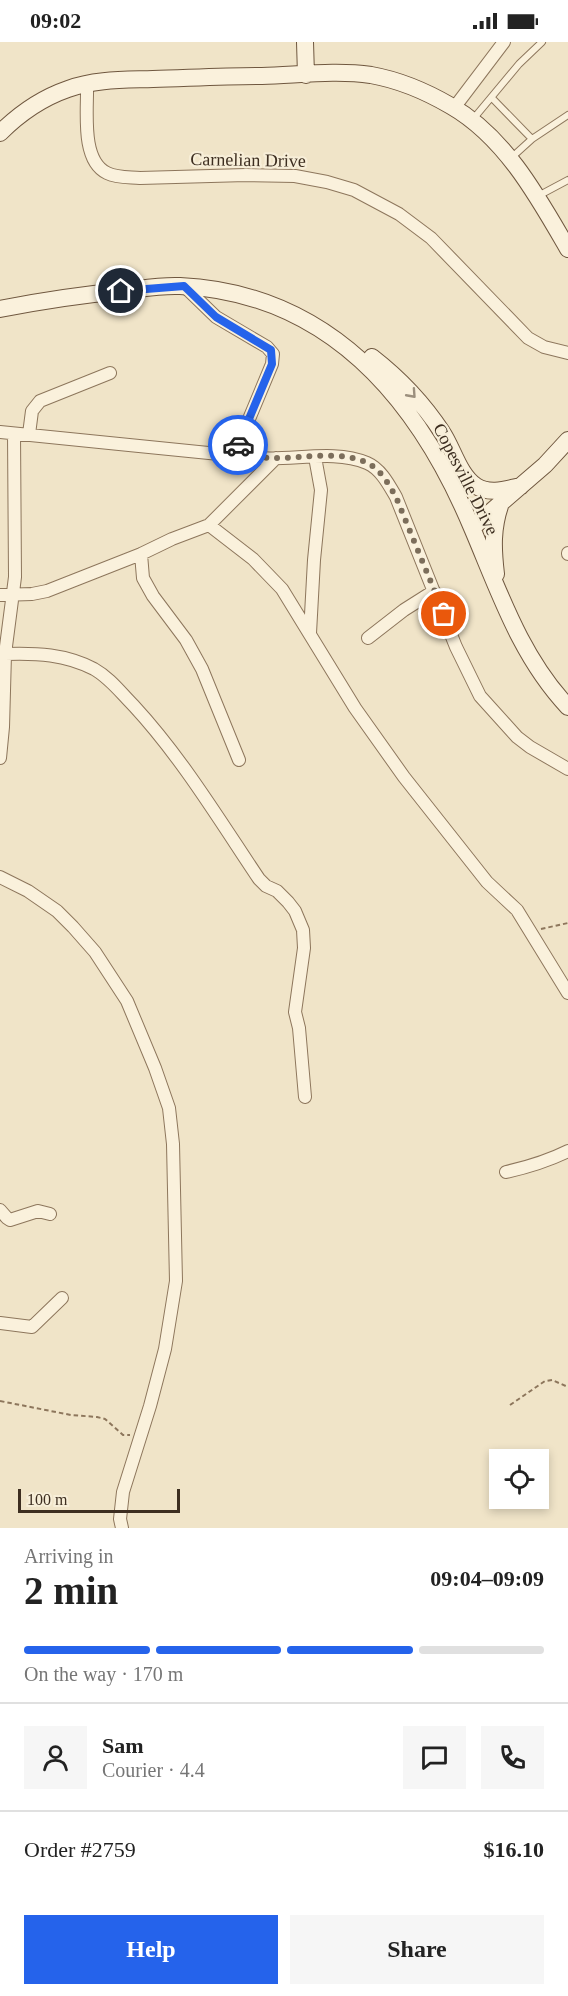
<!DOCTYPE html>
<html lang="en">
<head>
<meta charset="utf-8">
<style>
	:root { --surface:#fff; --page:#f6f6f6; --text:#222; --muted:#767676; --line:#e0e0e0; --accent:#2563eb }
	body { margin:0; font-family:"Times New Roman",serif; background:var(--page); color:var(--text); height:100vh; display:flex; flex-direction:column; font-size:22px; white-space:nowrap }
	* { box-sizing:border-box; margin:0 }
	p { font-size:20px; color:var(--muted) }
	.icon { flex:none; width:33px; height:33px; fill:none; stroke:currentColor; stroke-width:2; stroke-linecap:round; stroke-linejoin:round }
	.map { position:relative; height:1486px; overflow:hidden }
	.details { display:flex; flex-direction:column; background:var(--surface); flex:1 }
	.details>* { flex:none }
	.controls { position:absolute; left:489px; top:1407px; display:grid; gap:12px }
	.controls a { display:grid; place-items:center; width:60px; height:60px; border-radius:0px; background:var(--surface); box-shadow:0 3px 9px #0003; font-size:30px }
	.scale { position:absolute; left:18px; bottom:15px; width:162px; box-sizing:border-box; padding-left:6px; border:3px solid #3d2e20; border-top:0; font-size:16px; line-height:21px; white-space:nowrap; color:#3d2e20; -webkit-text-stroke:4px #f7eed8; paint-order:stroke }
	.pin { position:absolute; display:grid; place-items:center; width:51px; height:51px; color:#fff; margin:-26px; border:3px solid #fff; border-radius:50%; box-shadow:0 2px 6px #0007 }
	.courier { position:absolute; display:grid; place-items:center; width:60px; height:60px; margin:-30px; border:4px solid #2563eb; border-radius:50%; background:#fff; color:#222; box-shadow:0 2px 8px #0007 }
	.summary em { font-style:normal; font-weight:700 }
	.summary div { display:flex; flex-direction:column-reverse }
	.summary { display:flex; align-items:center; justify-content:space-between; height:102px; padding:0 24px }
	h1 { font-size:39px; font-weight:700; line-height:45px }
	.bar { display:grid; grid-template-columns:repeat(4,1fr); gap:9px 6px; align-content:center; height:72px; padding:0 24px }
	.bar i { height:8px; border-radius:4px; background:var(--line) }
	.bar .current { background:var(--accent) }
	.bar p { grid-column:span 4 }
	.line { display:flex; align-items:center; gap:15px; padding:0 24px; border-top:2px solid var(--line) }
	.line div { flex:1 }
	.round { display:grid; place-items:center; flex:none; width:63px; height:63px; border-radius:0px; background:var(--page) }
	.action { display:flex; gap:12px; margin-top:auto; padding:12px 24px }
	.action a { flex:1; height:69px; border-radius:0px; background:var(--accent); color:#fff; font-size:24px; font-weight:700; line-height:69px; text-align:center }
	.action a+a { background:var(--page); color:var(--text) }
	.status { display:flex; justify-content:space-between; align-items:center; height:42px; padding:0 30px; background:var(--surface); direction:ltr }
	.status svg { height:16px; fill:currentColor }
	.map>svg:first-child { display:block }
	.lines { fill:none; stroke-linecap:round; stroke-linejoin:round }
	.lane-casing { stroke:#8d765c; stroke-width:8 }
	.street-casing { stroke:#8d765c; stroke-width:14 }
	.secondary-casing { stroke:#6f573f; stroke-width:18 }
	.path { stroke:#8d765c; stroke-width:2; stroke-dasharray:4.5 3; stroke-linecap:butt }
	.lane { stroke:#faf1dc; stroke-width:6 }
	.street { stroke:#faf1dc; stroke-width:12 }
	.secondary { stroke:#faf1dc; stroke-width:16 }
	.oneway { stroke:#9c907e }
	.done { stroke:#7c6e5b; stroke-width:6; stroke-dasharray:0 10.8 }
	.route { stroke:#2563eb; stroke-width:8 }
	.labels { text-anchor:middle; stroke-width:4.5; stroke-linejoin:round; paint-order:stroke }
	.street-label { font-size:18px; fill:#3d2e20; stroke:#f7eed8 }
</style>
</head>
<body>
<div class="status"><b>09:02</b><svg viewBox="0 0 49 12"><path d="M0 12V9h3v3zM5 12V6h3v6zM10 12V3h3v9zM15 12V0h3v12zM26 1h20v11H26zM47 4h2v5h-2z"/></svg></div>
<div class="map">
<svg width="568" height="1486" viewBox="0 0 568 1486">
	<rect width="100%" height="100%" fill="#f0e4c8"/>
	<g class="lines">
		<g class="lane-casing">
			<path id="lane" d="M492,56l40,41
				M474,76l45,-54 23,-22
				M511,116l21,-19 36,-24
				M538,154l30,-16"/>
		</g>
		<g class="street-casing">
			<path id="street" d="M87,41c1,25 -7,77 20,90 10,5 22,4 33,5l106,-3 49,1 32,6 27,8 45,24 32,24 97,100 16,9 24,6
				M454,66l50,-66
				M184,244l32,31 51,30 6,7 -1,10 -38,91
				M0,390c86,8 172,18 258,26 35,3 76,-9 109,5 14,6 22,22 29,34l60,150 24,49 37,41 13,10 38,22
				M29,392l3,-23 8,-10 70,-28
				M209,483l44,34 29,30 73,119 49,69 83,105 30,28 51,83
				M568,511v1
				M141,512l2,24 10,18 33,44 16,29 37,91
				M0,553l32,-1 15,-3 94,-37 31,-15 37,-14 67,-67
				M310,591l4,-73 7,-70 -6,-33
				M368,596l36,-28 30,-19
				M5,612c32,-1 60,0 89,15 16,9 27,24 40,37 48,52 86,115 125,173l7,7 11,5 11,11 7,9 8,19 1,18 -9,64 4,16 6,69
				M0,716l3,-31 2,-73 10,-77 -1,-143
				M0,835l28,14 29,20 16,16 22,25 32,49 28,67 14,40 4,36 3,137 -11,68 -15,57 -27,86 -3,27 2,9
				M506,1130c22,-5 42,-11 62,-21
				M0,1168l7,8 3,2 28,-9 12,3
				M0,1281l32,4 30,-29"/>
		</g>
		<g class="secondary-casing">
			<path id="secondary" d="M305,0l1,33
				M0,91c19,-19 42,-35 68,-44 27,-10 57,-9 85,-10 36,-1 73,-3 109,-3 36,-1 74,-6 109,-1 28,5 56,17 80,31 54,31 87,91 117,143
				M0,267c40,-8 80,-14 121,-18 19,-2 39,-6 59,-5 149,7 238,113 292,242 27,63 48,128 96,179
				M372,315c27,21 51,46 70,75 11,16 17,43 34,54 14,9 31,3 45,0
				M472,486l73,-63 23,-25
				M496,532c-3,-25 -4,-46 5,-71"/>
		</g>
		<path class="path" d="M541,887l27,-6
			M0,1359l71,14 26,2 8,2 18,16h7
			M510,1363l35,-24 7,-1 16,7"/>
		<use href="#lane" class="lane"/>
		<use href="#street" class="street"/>
		<use href="#secondary" class="secondary"/>
	</g>
	<defs><path id="oneway-chevron" d="M-2-3.5L2.5 0L-2 3.5" fill="none" stroke-width="1.6" stroke-linecap="round" stroke-linejoin="round" transform="scale(1.5)"/></defs>
	<use class="oneway" href="#oneway-chevron" transform="translate(412 352) rotate(48)"/>
	<g class="lines">
		<path class="done" d="M238,403l-4,10c14,2 28,3 42,3 27,0 70,-8 93,6 13,7 20,21 27,33l48,117"/>
		<path class="route" d="M121,249l63,-5 32,31 55,33 1,14 -34,81"/>
	</g>
	<g class="labels">
		<g class="street-label">
			<text transform="translate(248 118) rotate(1)" y="6">Carnelian Drive</text>
			<text transform="translate(466 437) rotate(63)" y="6">Copesville Drive</text>
		</g>
	</g>
</svg>
<div class="controls">
<a><svg class="icon" aria-label="locate" viewBox="0 0 24 24"><circle cx="12" cy="12" r="6"/><path d="M12 2v4M12 18v4M2 12h4M18 12h4"/></svg></a>
</div>
<div class="scale">100 m</div>
<div class="pin" style="left:444px;top:572px;background:#ea580c"><svg class="icon" aria-label="bag" viewBox="0 0 24 24"><path d="M5 8h14l-1 12H6zM9 8a3 3 0 0 1 6 0"/></svg></div>
<div class="pin" style="left:121px;top:249px;background:#1f2937"><svg class="icon" aria-label="home" viewBox="0 0 24 24"><path d="M3 11l9-7 9 7M6 9v11h12V9"/></svg></div>
<div class="courier" style="left:238px;top:403px"><svg class="icon" aria-label="car" viewBox="0 0 24 24"><path d="M5 17H2v-5l4-1 3-4h7l3 4 3 1v5h-3M9 17h6M6 11h13"/><circle cx="7" cy="17" r="2"/><circle cx="17" cy="17" r="2"/></svg></div>
</div>
<section class="details">
<div class="summary"><div><h1>2 min</h1><p>Arriving in</p></div><em>09:04–09:09</em></div>
<div class="bar"><i class="current"></i><i class="current"></i><i class="current"></i><i></i><p>On the way · 170 m</p></div>
<div class="line" style="height:108px"><a class="round"><svg class="icon" aria-label="person" viewBox="0 0 24 24"><circle cx="12" cy="8" r="4"/><path d="M4 21q1-7 8-7t8 7"/></svg></a><div><b>Sam</b><p>Courier · 4.4</p></div><a class="round"><svg class="icon" aria-label="chat" viewBox="0 0 24 24"><path d="M4 5h16v11H9l-5 4z"/></svg></a><a class="round"><svg class="icon" aria-label="phone" viewBox="0 0 24 24"><path d="M5 4h4l2 5-3 2q2 4 5 5l2-3 5 2v4C11 20 4 13 5 4z"/></svg></a></div>
<div class="line" style="height:78px"><div>Order #2759</div><b>$16.10</b></div>
<div class="action"><a>Help</a><a>Share</a></div>
</section>
</body>
</html>
